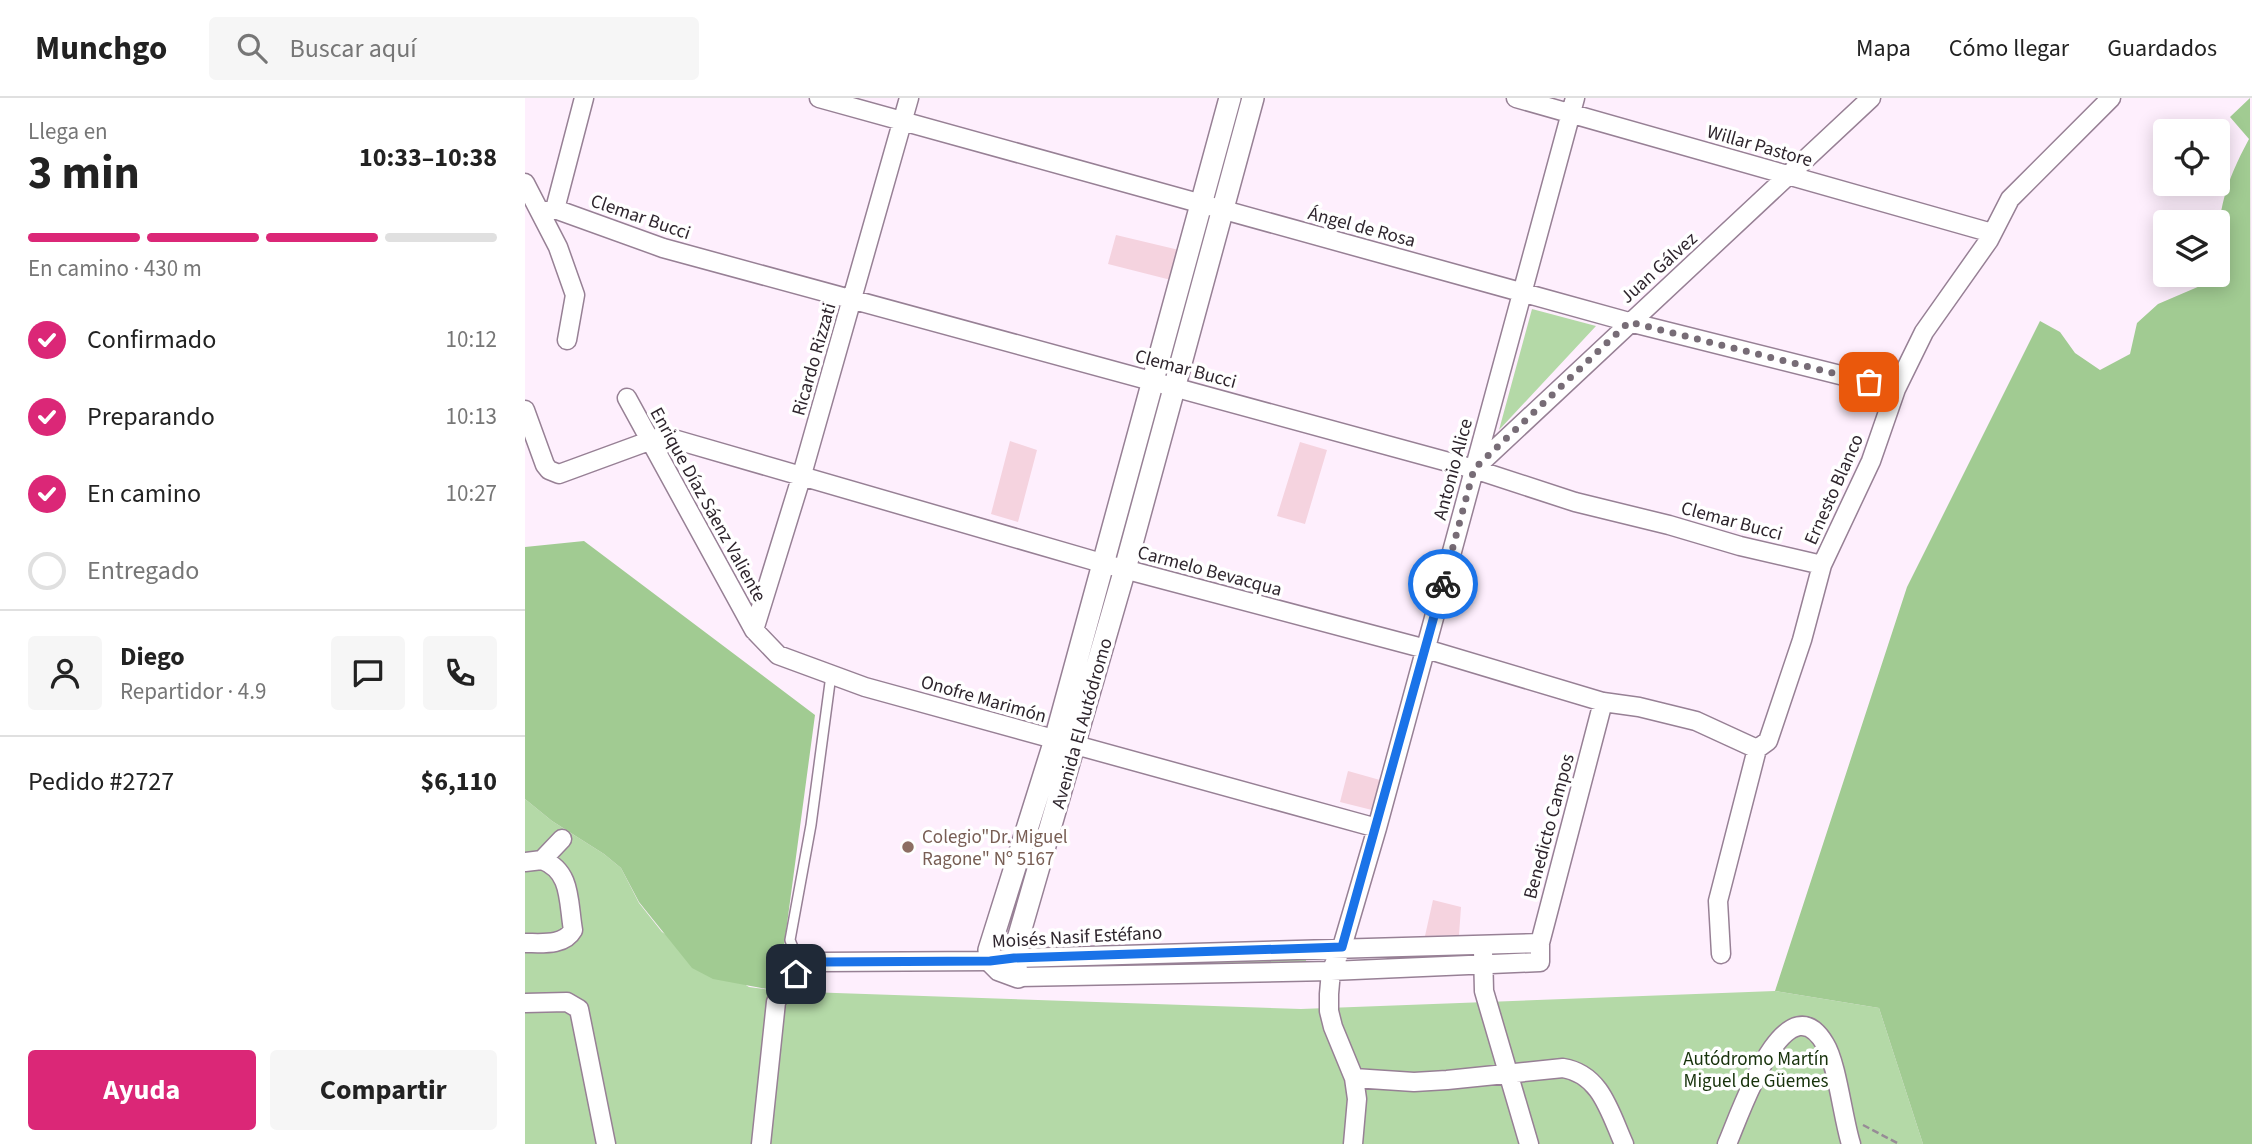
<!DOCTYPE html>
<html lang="es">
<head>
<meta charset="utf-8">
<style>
	:root { --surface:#fff; --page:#f6f6f6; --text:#222; --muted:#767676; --line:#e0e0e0; --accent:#db2777 }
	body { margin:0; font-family:"Source Sans 3",sans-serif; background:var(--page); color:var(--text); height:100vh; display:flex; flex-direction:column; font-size:26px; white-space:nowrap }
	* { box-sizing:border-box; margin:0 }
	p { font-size:23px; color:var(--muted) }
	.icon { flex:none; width:38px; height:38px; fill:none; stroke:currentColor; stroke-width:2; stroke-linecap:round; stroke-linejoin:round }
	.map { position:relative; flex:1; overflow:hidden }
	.side { display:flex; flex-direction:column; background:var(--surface); width:525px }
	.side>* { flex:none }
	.controls { position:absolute; left:1628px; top:21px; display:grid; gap:14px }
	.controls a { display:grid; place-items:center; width:77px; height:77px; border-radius:7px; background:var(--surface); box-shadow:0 4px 18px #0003; font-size:35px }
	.pin { position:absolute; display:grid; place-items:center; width:60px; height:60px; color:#fff; margin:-30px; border-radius:14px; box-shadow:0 4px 10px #0006 }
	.courier { position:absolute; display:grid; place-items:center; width:70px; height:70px; margin:-35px; border:5px solid #1a73e8; border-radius:50%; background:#fff; color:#222; box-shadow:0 2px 9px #0007 }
	.headline em { font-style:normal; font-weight:700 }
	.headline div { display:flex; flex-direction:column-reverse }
	.headline { display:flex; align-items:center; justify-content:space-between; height:119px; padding:0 28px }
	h1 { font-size:46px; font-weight:700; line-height:52px }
	.bar { display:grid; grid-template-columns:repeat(4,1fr); gap:10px 7px; align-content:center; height:84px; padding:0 28px }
	.bar i { height:9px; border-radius:5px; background:var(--line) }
	.bar .selected { background:var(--accent) }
	.bar p { grid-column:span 4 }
	.line { display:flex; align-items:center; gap:18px; padding:0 28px; border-top:2px solid var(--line) }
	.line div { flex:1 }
	.round { display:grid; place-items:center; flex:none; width:74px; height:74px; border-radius:7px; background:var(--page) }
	ol { padding:0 28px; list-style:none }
	li { display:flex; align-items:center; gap:21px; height:77px }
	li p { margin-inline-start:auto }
	li .icon { padding:7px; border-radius:50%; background:var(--accent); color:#fff; stroke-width:4 }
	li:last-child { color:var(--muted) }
	li i { width:38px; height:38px; border:4px solid var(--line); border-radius:50% }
	.cta { display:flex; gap:14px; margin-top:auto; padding:14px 28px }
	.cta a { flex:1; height:80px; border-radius:7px; background:var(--accent); color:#fff; font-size:28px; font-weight:700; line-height:80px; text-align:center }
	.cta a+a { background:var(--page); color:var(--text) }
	header { display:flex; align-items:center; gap:42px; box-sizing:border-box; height:98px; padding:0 35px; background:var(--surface); border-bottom:2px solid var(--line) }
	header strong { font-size:33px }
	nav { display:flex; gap:38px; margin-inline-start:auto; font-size:24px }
	.search { width:490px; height:63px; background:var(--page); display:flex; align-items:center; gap:18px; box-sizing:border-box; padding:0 24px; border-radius:7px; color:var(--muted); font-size:26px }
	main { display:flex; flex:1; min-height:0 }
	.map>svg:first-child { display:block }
	.green { fill:#b4d9a7 }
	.forest { fill:#a1cb92 }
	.building { fill:#f5d3df }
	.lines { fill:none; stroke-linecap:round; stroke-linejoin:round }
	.service-casing { stroke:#978095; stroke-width:12 }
	.minor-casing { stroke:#978095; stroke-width:21 }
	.tertiary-casing { stroke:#978095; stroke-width:24 }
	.path { stroke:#978b96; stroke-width:2.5; stroke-dasharray:7 3.5; stroke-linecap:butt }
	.service { stroke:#fff; stroke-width:9 }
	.minor { stroke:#fff; stroke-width:18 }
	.tertiary { stroke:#fff; stroke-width:21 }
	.done { stroke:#776c76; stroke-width:7; stroke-dasharray:0 12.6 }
	.route { stroke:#1a73e8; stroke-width:9 }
	.education-dot { fill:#8d6e63; stroke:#fff; stroke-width:2.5 }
	.labels { text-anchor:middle; stroke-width:7; stroke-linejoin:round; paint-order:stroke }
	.street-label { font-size:19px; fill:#2e252d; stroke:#fff }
	.education-label { font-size:19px; fill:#785e54; stroke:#fff; text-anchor:start }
	.park-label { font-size:19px; fill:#17320b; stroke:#fff }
</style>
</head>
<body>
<header>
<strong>Munchgo</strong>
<div class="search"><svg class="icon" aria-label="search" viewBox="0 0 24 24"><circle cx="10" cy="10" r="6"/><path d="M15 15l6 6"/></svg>Buscar aquí</div>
<nav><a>Mapa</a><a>Cómo llegar</a><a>Guardados</a></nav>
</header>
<main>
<section class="side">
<div class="headline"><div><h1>3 min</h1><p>Llega en</p></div><em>10:33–10:38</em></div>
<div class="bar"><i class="selected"></i><i class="selected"></i><i class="selected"></i><i></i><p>En camino · 430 m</p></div>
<ol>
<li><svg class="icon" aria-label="check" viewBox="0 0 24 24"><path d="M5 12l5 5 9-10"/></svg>Confirmado<p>10:12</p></li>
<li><svg class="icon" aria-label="check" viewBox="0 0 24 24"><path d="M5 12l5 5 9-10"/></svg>Preparando<p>10:13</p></li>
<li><svg class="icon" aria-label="check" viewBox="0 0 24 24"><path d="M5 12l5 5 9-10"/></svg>En camino<p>10:27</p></li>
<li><i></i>Entregado</li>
</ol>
<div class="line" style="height:126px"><a class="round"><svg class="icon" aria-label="person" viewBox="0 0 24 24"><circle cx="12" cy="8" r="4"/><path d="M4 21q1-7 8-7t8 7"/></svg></a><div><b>Diego</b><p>Repartidor · 4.9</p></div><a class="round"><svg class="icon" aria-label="chat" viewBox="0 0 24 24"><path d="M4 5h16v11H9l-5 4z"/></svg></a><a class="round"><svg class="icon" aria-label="phone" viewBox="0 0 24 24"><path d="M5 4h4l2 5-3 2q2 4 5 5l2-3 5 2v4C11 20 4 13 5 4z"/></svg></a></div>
<div class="line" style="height:91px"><div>Pedido #2727</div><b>$6,110</b></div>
<div class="cta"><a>Ayuda</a><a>Compartir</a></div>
</section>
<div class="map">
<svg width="1727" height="1046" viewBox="0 0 1727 1046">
	<rect width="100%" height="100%" fill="#feeffd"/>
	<path class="green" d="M1007,211l64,17 -97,104z
		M0,701l27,22 52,33 17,14 18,35 23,29 87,55 29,4 523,18 474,-18 104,17 44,136h-1398z
		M781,857v8l-282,5v-8z"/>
	<path class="forest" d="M1725,0l2,1046h-329l-44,-136 -104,-17 132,-404 133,-266 20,11 15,21 25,17 30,-16 7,-31 21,-19 42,-18 4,-11h13c0,-58 4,-84 32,-136l-19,-22z
		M59,443l231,174 -37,276 -65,-12 -21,-11 -53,-66 -18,-34 -17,-14 -52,-33 -27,-22v-252z"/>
	<path class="building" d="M591,137l63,15 -8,30 -63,-16z
		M485,343l27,9 -19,72 -27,-8z
		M775,344l27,8 -22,74 -28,-8z
		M823,673l32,9 -8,30 -32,-8z
		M908,802l28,7 -2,28 -34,1z"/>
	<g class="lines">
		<g class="service-casing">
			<path id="service" d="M286,866l-17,-14 -4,-10 21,-115 20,-150"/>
		</g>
		<g class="minor-casing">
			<path id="minor" d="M294,0l810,224 267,67
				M991,0l476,135
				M1050,0l-198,730 -35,119 -11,24 -2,23v17l4,16 21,51 60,4 33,-2 116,-12c38,6 47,45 61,76
				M0,85l33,64 17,48 -8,45
				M30,111l29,-111
				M16,114l14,-3 108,39 811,221 101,33 94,23 71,21 82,19
				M102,300l127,232 24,25 87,32 512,141
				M0,312l20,55 4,5 10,4 101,-37 10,1 435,126 321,85 177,53 36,5 57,14 61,28
				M949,371l397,-371
				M229,532l47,-152 108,-380
				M0,764l17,-2 20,-21
				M0,845c17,0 39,3 48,-13 -5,-28 -1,-59 -31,-70
				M958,853l1,40 45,153
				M1196,856l-3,-53 39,-152 11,-8 34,-101 20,-75 49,-104 25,-72 28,-57 65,-92 21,-41 101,-101
				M493,879l313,-6 209,-9v-19l63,-241
				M0,905l42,-1 12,7 27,135
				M236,1046l15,-142c11,-20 22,-34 45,-40l169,-1 24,-3 526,-15
				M828,1046l4,-45 -3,-21
				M1202,1046c11,-24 58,-168 98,-100 12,19 18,75 26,100"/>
		</g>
		<g class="tertiary-casing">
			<path id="tertiary" d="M493,879l-19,-7 -9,-9 -1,-11 66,-210 175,-642
				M493,879l-4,-19 4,-19 107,-370 128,-471"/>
		</g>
		<path class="path" d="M1338,1027l36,19"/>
		<use href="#service" class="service"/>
		<use href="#minor" class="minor"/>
		<use href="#tertiary" class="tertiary"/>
	</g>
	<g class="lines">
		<path class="done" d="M918,486l31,-115 155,-147 240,60"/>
		<path class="route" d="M271,876l25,-12 169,-1 24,-3 328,-11 101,-363"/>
	</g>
	<circle class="education-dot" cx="383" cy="749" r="7"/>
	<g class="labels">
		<g class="street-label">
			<text transform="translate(1235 47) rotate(16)" y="7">Willar Pastore</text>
			<text transform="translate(116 118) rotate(19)" y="7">Clemar Bucci</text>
			<text transform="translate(837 128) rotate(15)" y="7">Ángel de Rosa</text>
			<text transform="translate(1133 169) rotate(-42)" y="7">Juan Gálvez</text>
			<text transform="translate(288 261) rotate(-74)" y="7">Ricardo Rizzati</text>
			<text transform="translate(661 270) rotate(15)" y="7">Clemar Bucci</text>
			<text transform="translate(927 371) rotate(-75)" y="7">Antonio Alice</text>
			<text transform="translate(1308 391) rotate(-66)" y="7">Ernesto Blanco</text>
			<text transform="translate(184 406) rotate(61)" y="7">Enrique Díaz Sáenz Valiente</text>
			<text transform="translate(1207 422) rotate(15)" y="7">Clemar Bucci</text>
			<text transform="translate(685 472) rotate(15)" y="7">Carmelo Bevacqua</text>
			<text transform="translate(459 600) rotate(16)" y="7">Onofre Marimón</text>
			<text transform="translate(556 625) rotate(-74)" y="7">Avenida El Autódromo</text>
			<text transform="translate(1023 728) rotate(-75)" y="7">Benedicto Campos</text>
			<text transform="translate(552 838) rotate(-3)" y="7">Moisés Nasif Estéfano</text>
		</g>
		<g class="education-label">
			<text x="397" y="745">Colegio"Dr. Miguel<tspan x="397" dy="22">Ragone" Nº 5167</tspan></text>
		</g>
		<g class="park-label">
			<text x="1231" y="967">Autódromo Martín<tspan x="1231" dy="22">Miguel de Güemes</tspan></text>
		</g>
	</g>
</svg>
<div class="controls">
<a><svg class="icon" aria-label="locate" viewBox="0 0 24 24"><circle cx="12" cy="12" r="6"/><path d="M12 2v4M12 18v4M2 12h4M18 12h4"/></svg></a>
<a><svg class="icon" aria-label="layers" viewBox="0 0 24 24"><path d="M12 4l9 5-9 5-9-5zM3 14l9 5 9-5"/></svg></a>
</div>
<div class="pin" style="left:1344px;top:284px;background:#ea580c"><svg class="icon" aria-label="bag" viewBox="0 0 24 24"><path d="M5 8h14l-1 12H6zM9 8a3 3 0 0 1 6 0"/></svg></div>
<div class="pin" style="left:271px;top:876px;background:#1f2937"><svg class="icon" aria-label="home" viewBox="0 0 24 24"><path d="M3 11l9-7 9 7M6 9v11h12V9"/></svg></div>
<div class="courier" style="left:918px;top:486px"><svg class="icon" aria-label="bike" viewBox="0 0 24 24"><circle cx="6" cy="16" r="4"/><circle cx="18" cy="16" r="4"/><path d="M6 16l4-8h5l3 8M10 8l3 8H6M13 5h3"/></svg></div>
</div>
</main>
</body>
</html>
